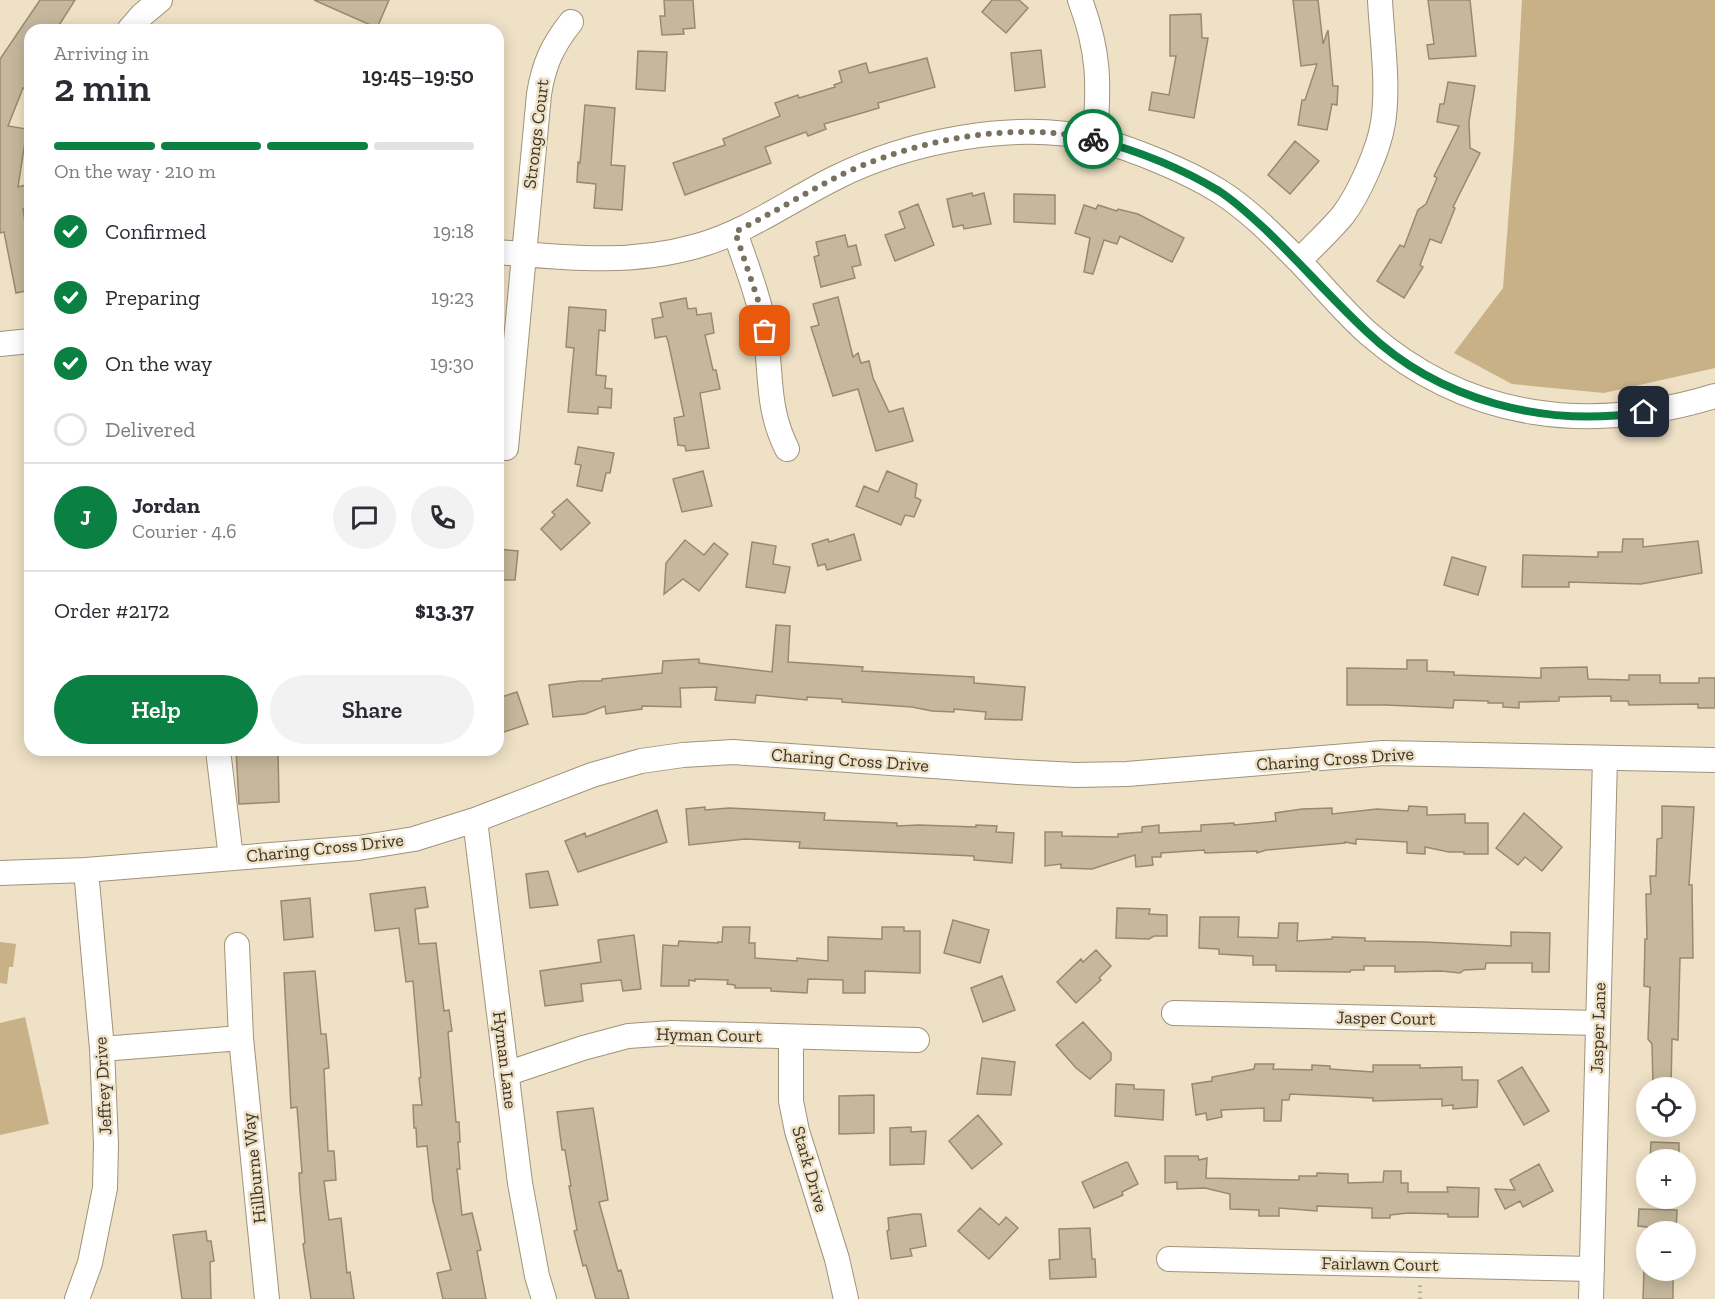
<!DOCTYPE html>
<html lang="en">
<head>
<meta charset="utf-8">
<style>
	:root { --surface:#fff; --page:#f2f2f3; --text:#2b2b33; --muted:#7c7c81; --line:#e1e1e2; --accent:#0b8043 }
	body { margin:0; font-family:"Zilla Slab",serif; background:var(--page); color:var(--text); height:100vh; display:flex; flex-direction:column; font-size:22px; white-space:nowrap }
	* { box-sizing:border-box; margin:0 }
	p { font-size:20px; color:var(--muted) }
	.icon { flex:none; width:33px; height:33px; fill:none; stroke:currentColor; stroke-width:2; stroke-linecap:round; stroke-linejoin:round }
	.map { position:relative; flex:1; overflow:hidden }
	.sheet { position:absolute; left:24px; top:24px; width:480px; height:732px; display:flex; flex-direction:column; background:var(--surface); border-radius:18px; box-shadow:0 3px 15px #0003 }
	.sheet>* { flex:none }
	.controls { position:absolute; left:1636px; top:1077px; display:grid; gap:12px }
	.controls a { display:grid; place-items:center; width:60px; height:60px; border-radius:50%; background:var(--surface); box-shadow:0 3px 15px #0003; font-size:30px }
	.pin { position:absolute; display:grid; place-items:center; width:51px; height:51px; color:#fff; margin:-26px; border-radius:12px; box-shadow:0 3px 9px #0006 }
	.courier { position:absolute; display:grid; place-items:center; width:60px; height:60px; margin:-30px; border:4px solid #0b8043; border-radius:50%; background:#fff; color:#222; box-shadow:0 2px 8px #0007 }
	.overview em { font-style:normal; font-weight:600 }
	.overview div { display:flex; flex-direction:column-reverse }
	.overview { display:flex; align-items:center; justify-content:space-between; height:102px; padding:0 30px }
	h1 { font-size:39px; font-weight:600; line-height:45px }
	.bar { display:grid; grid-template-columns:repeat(4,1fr); gap:9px 6px; align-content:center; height:72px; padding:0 30px }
	.bar i { height:8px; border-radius:4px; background:var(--line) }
	.bar .current { background:var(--accent) }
	.bar p { grid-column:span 4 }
	.line { display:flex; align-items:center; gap:15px; padding:0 30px; border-top:2px solid var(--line) }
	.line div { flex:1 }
	.round { display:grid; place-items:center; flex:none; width:63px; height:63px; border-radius:32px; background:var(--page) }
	ol { padding:0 30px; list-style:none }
	li { display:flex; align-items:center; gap:18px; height:66px }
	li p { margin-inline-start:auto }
	li .icon { padding:6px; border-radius:50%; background:var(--accent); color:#fff; stroke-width:4 }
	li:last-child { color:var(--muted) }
	li i { width:33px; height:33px; border:3px solid var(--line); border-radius:50% }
	.action { display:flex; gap:12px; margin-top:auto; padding:12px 30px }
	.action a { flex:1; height:69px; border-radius:36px; background:var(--accent); color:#fff; font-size:24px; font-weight:600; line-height:69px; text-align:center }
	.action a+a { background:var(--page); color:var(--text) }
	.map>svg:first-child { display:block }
	.green { fill:#c8b186 }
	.building { fill:#c6b89d; stroke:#988a70; stroke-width:1.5 }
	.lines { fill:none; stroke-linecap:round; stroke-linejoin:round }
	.minor-casing { stroke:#a09379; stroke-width:26 }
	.path { stroke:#b3a891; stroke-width:4; stroke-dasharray:1.5 4.5; stroke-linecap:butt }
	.minor { stroke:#fff; stroke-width:24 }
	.done { stroke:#797160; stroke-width:6; stroke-dasharray:0 10.8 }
	.route { stroke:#0b8043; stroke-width:8 }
	.labels { text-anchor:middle; stroke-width:5; stroke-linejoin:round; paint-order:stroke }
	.street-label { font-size:18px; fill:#3a3429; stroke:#efe1c5 }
</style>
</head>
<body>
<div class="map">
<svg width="1715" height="1299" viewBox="0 0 1715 1299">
	<rect width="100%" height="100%" fill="#efe1c5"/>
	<path class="green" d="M1522,0h193v368l-111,25 -92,-9 -58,-31 49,-65 11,-144z
		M0,942l16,2 -3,23h-4l-2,17 -7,-1z
		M25,1017l24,107 -49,11v-112z"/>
	<path class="building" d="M40,0h35l-19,30h-26v60l-7,-2 -15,38 19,3 -9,58 8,-2 4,23 -7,1 7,46v35l-14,3 -12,-61 -4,1v-174z
		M314,0h75l-12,28z
		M664,0h29l2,28 -12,1 1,5 -22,1 -2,-19h5z
		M992,0h27l9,8 -22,25 -24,-21z
		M1293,0h25l5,44 5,-14 5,56h5l-1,19 -5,-1 -5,26 -29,-5 4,-25h3l12,-36 -16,2z
		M1428,0h42l6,56 -47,3 -2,-14 7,-1z
		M1201,14l1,24h6l-14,80 -45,-8 3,-18 17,3 7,-39h-6v-41z
		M1041,50l4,37 -30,4 -4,-38z
		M638,51l29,1 -2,39 -29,-2z
		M927,58l8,29 -57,16 1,5 -55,16 2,5 -18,7 -2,-4 -41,15 6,16 -86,32 -12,-32 52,-18 -2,-6 57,-23 -5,-13 23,-8 1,3 36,-11 -1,-2 8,-3 -3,-11 27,-8 3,10z
		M1448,82l27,4 -6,35 1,27 10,5 -27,54 2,1 -14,35 -11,-4 -10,26 3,2 -19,31 -27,-17 23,-36 4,2 14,-37 8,-6 11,-26 -3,-2 25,-50 -22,-4 3,-18h4z
		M585,105l30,3 -4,57 14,1 -3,44 -28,-2 2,-24 -19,-2 1,-20 2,1z
		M1295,141l24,20 -29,33 -22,-19z
		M972,193l1,3 11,-3 7,31 -27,5 -1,-4 -10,2 -6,-28z
		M1014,194l41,1v29l-41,-2z
		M918,204l16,41 -39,16 -10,-26 20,-7 -6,-16z
		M1084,205l12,4 2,-4 19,6 1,-2 20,5 46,24 -12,24 -52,-26 -3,8 -13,-4 -11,34 -9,-2 6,-34 -15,-5z
		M845,235l3,12 8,-2 5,20 -9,2 3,11 -34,9 -7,-30 5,-2 -3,-13z
		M838,297l15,60 5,-4 3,10 8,-2 4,17 16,34 14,-4 10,33 -37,10 -18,-62 -25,7 -22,-69 8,-2 -6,-21z
		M686,298l2,11 8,-1 1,7 14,-2 3,20 -9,2 8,35h3l4,19 -20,4 9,55 -23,3 -1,-5 -7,-1 -4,-27 10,-2 -16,-75 -2,-5 -11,2 -3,-19 11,-2 -3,-14z
		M569,307l37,3 -1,21 -6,-1 -3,45 10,1 -1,12 7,1 -1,19 -13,-1v7l-30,-2 6,-64 -8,-1z
		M578,447l36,6 -4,20h-4l-4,18 -25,-5 4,-21 -6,-1z
		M703,471l9,35 -30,6 -9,-33z
		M887,471l30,13 -2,13 6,3 -7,17 -9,-2 -4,10 -45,-19 8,-20 14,6z
		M567,499l23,24 -29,27 -20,-21 14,-14 -3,-3z
		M854,534l7,26 -34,10 -2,-6 -7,2 -6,-22 16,-5 1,3z
		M1623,539h20v8l55,-6 4,32 -61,11 -72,-2v5h-47l1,-32 75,2v-5h24z
		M685,540l19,15 10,-12 14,11 -29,37 -16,-12 -19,15 2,-31z
		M752,542l24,4 -3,18 17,3 -5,26 -39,-6z
		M498,549l20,2 -3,29h-17z
		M1452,557l34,10 -8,28 -34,-10z
		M776,625l14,1 -2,36 75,5 -1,4 112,6v6l51,4 -3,33 -37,-1 1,-7 -32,-3v3l-22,-1 -20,-4 -70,-5v-3l-35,-2v3l-51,-5 -1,8 -40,-3 2,-13 -37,1 1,19 -39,-1v3l-36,5 -1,-8 -20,8 -32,3 -4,-32 31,-4h22v-2l60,-6 1,-12 36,-2v4l73,9z
		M1407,660h20v11l27,1v3l87,3v-10l46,-1 1,12 41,1v-5h31v8h39v-5h16v30h-17v-4l-69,1 -1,-4h-17v-5l-52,1v4l-40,1v6l-16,-1v-4h-15v-2l-34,-1 -1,8 -67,-3h-39v-37l60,1z
		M517,692l11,32 -30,10v-36z
		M236,750h42l1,52 -40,2z
		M1409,806l18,1v8l38,-1v9h23v31h-24v-2h-15l-24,-5v7l-18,-1v-11l-51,-3v5l-11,-2v1l-79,7 -9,3v-2l-52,2 -1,-3 -43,3v4h-9l1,8 -17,2 -1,-12 -43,14 -31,-1v-4l-16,2v-34h17v4l56,1v-3l24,-2v-5l17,-2v8l42,-2v-6l33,-2v2l42,-4 -1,-8 27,-4 30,-1v6l45,-5 31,2z
		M1662,806l32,1 -5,78h3l1,73h-13l-2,82 -6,-1 -1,49h-18l-1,-44 -4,-5 2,-52 -6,-1 1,-47h2l-1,-45h5l-1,-18h6l1,-37 5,-1z
		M705,807v3l24,-2 96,5 -1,7 73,3v3l22,-1 57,2v-2l21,1 -1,6 18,1 -2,30 -38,-3v-4l-175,-8 1,-6 -55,-3 -56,6 -3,-36z
		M657,810l10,32 -89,30 -13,-31 20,-8 1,4z
		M1524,813l38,34 -20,24 -17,-14 -7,8 -22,-17z
		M548,871l10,34 -28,3 -4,-34z
		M425,887l3,20 -13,2 4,35 17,-1 8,68 5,-1 3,21 -4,1 8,90h3l1,20h-2l2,27h-3l5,46 10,-2 9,37 -4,1 9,48h-43l-6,-26 14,-3 -18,-69 -6,-55 -10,1 -1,-19h-2l-1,-23h9l-3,-27 2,-1 -8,-96 -7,1 -7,-54 -24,3 -5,-37z
		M310,898l3,39 -29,3 -3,-39z
		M1117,908l33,1 -1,5 18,1v21h-13l-5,3 -33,-1z
		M1200,917h39l-1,20 40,1 1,-15h19l-1,18 35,-2v-2l33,1v3l60,1 86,4v-14l39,1 -1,39h-17v-9h-46l-1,6 -21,1 -4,3 -19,-2 -46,1v-6h-31v4h-13l-1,2 -74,-1v-6h-23v-9l-34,-2v-5l-20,-1z
		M953,920l36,10 -9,33 -36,-10z
		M723,927h27l-1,16h6v15l42,3v-3l31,3v-24l54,2v-12h22v4h16v42l-55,-2v22h-22v-13l-35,-1 -1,14 -36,-2v-3h-36v-3l-8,-1 1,-4 -33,-1v2l-6,-1v6h-28l2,-41 15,1 1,-5 39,2v-1h4z
		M634,935l7,54 -18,2 -2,-11 -40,4 2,17 -38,5 -5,-35 61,-9 -3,-22z
		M1096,950l15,16 -12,12 2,2 -25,23 -19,-21 24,-23 2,3z
		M315,971l6,63h5l3,34 -5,1 4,82h6l2,29 -12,1 5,39 12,-2 6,55 3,-1 4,27h-43l-8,-55 2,-1 -5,-52 -1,-18h3l-5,-66 -6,1 -7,-135z
		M1002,976l13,34 -32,12 -12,-34z
		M1083,1022l28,31v7l-21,19 -14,-11 -20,-23z
		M982,1058l33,4 -4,33 -34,-1z
		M1255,1064h19l-1,5 39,1v-5l18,1v3l43,3v-7h47v3l42,-1v13h16l-1,27 -24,2v-4l-11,1v-7l-69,2v-3l-83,-4 -1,6h-7l-1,21h-17v-13l-43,2 1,7 -15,3 -1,-7 -10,2 -4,-31 20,-3v-4l42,-8z
		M1522,1067l27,44 -25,14 -26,-44z
		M1116,1084l18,1v4l30,1 -1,30 -48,-4z
		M874,1095v38l-35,1v-38z
		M593,1108l15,92 -9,2 19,69 3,-1 8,29h-33l-10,-34 -3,1 -9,-35 3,-1 -8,-44h2l-6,-36h-3l-5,-38z
		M978,1115l24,29 -30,25 -23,-28z
		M911,1127v5l15,-1 -2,33 -34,1v-37z
		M1651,1142l28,1v17h-29z
		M1165,1156h33l1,4 8,-2 -1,20 93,2v-4h18v-3l31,1v9l35,-1 1,-11h17v12h7v9h40l-1,-5 32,1 -1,29h-30v-3l-40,-1 -18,2v3h-18v-10l-55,-2v5l-38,-3v8h-20v-6l-29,-1v-15l-25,-6 -28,1v-7l-12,1z
		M1126,1162l2,1 10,21 -16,8 1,3 -29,13 -12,-26z
		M1539,1164l14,27 -30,16 -3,-6 -15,8 -10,-20 20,1 -5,-10z
		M980,1208l19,17 7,-8 12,11 -29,31 -31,-28z
		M1639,1209l38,1 -1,22h-29v-5l-9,-1z
		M914,1214h7l5,32 -16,3 2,7 -21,3 -4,-28 2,-1 -1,-12z
		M1090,1228l2,31h3l1,18 -46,2 -1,-19 11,-1 -1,-30z
		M206,1231l1,10h4l3,20 -4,1 1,37h-29l-9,-64z
		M1644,1270h29v29h-30z"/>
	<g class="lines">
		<g class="minor-casing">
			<path id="minor" d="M1080,0c20,53 19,84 15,139
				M129,30l13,-15 18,-15
				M735,232c11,33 24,65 30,99 7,43 1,76 22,118
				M498,252c69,6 132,13 199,-6 50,-14 92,-45 138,-68 74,-37 180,-58 261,-39 37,10 91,32 123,52 30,19 56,46 81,71 23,24 44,50 69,72 100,87 222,100 346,62
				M1299,261c14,-15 31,-30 44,-46 16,-21 36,-66 40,-92 6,-39 -1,-83 -3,-123
				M0,344l30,-3
				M506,448l33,-354c5,-30 13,-48 32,-72
				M218,750l13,108
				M475,820l45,363 17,93 7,23
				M0,873l86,-3 272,-22 56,-9 61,-19 117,-45 49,-14 42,-6 50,-3 285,20 58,3 51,-1 256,-21 332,7
				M237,945l4,93 26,261
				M1174,1013l424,10
				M791,1037v64l6,30 40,128 9,40
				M102,1049l139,-11
				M506,1074l77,-26 45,-12 44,-3 245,7
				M1169,1259l423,10
				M77,1299l13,-36 15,-75 1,-44 -4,-95 -16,-179
				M1591,1299l14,-541"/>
		</g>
		<path class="path" d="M1420,1299v-15"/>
		<use href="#minor" class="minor"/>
	</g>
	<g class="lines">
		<path class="done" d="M765,331l-6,-28 -24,-71c34,-17 67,-37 100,-54 63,-32 148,-51 217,-45 14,1 28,4 41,6"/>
		<path class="route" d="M1093,139c42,11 88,29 126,52 17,11 33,26 48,40 34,33 65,68 99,100 73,70 180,97 278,81"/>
	</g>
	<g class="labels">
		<g class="street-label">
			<text transform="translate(536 134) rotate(-83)" y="6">Strongs Court</text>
			<text transform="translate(1335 759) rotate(-4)" y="6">Charing Cross Drive</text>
			<text transform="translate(850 760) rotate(4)" y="6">Charing Cross Drive</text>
			<text transform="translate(325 848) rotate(-6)" y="6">Charing Cross Drive</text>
			<text transform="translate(1386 1018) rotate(1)" y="6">Jasper Court</text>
			<text transform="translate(1598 1028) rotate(-88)" y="6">Jasper Lane</text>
			<text transform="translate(709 1035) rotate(1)" y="6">Hyman Court</text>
			<text transform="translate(505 1060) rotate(83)" y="6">Hyman Lane</text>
			<text transform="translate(103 1086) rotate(-93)" y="6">Jeffrey Drive</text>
			<text transform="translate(254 1168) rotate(-96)" y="6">Hillburne Way</text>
			<text transform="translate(810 1169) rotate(74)" y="6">Stark Drive</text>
			<text transform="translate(1380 1264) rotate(1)" y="6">Fairlawn Court</text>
		</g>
	</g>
</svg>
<div class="controls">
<a><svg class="icon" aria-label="locate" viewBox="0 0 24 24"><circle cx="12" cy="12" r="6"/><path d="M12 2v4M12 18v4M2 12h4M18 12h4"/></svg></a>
<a>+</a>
<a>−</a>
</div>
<div class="pin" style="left:765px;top:331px;background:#ea580c"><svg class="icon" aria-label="bag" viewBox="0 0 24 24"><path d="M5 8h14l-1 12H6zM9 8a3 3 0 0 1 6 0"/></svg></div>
<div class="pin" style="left:1644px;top:412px;background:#1f2937"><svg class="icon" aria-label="home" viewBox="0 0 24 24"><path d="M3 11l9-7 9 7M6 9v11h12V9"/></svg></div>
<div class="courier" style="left:1093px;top:139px"><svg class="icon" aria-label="bike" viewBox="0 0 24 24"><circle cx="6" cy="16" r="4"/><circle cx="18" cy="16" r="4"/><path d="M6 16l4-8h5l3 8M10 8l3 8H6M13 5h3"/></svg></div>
<section class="sheet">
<div class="overview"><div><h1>2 min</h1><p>Arriving in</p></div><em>19:45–19:50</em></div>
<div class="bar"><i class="current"></i><i class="current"></i><i class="current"></i><i></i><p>On the way · 210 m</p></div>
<ol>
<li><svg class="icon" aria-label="check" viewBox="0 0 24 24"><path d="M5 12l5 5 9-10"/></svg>Confirmed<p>19:18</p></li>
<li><svg class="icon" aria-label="check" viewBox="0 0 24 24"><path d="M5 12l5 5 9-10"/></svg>Preparing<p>19:23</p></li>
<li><svg class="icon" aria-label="check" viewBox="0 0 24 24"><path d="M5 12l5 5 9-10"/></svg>On the way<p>19:30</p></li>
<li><i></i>Delivered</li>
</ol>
<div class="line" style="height:108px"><b class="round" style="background:var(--accent);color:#fff">J</b><div><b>Jordan</b><p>Courier · 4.6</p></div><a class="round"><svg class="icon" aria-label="chat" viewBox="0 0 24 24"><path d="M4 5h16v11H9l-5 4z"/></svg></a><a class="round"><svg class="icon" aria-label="phone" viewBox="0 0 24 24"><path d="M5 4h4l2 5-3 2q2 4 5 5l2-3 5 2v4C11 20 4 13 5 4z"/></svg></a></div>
<div class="line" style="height:78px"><div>Order #2172</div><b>$13.37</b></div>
<div class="action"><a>Help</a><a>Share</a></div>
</section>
</div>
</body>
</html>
